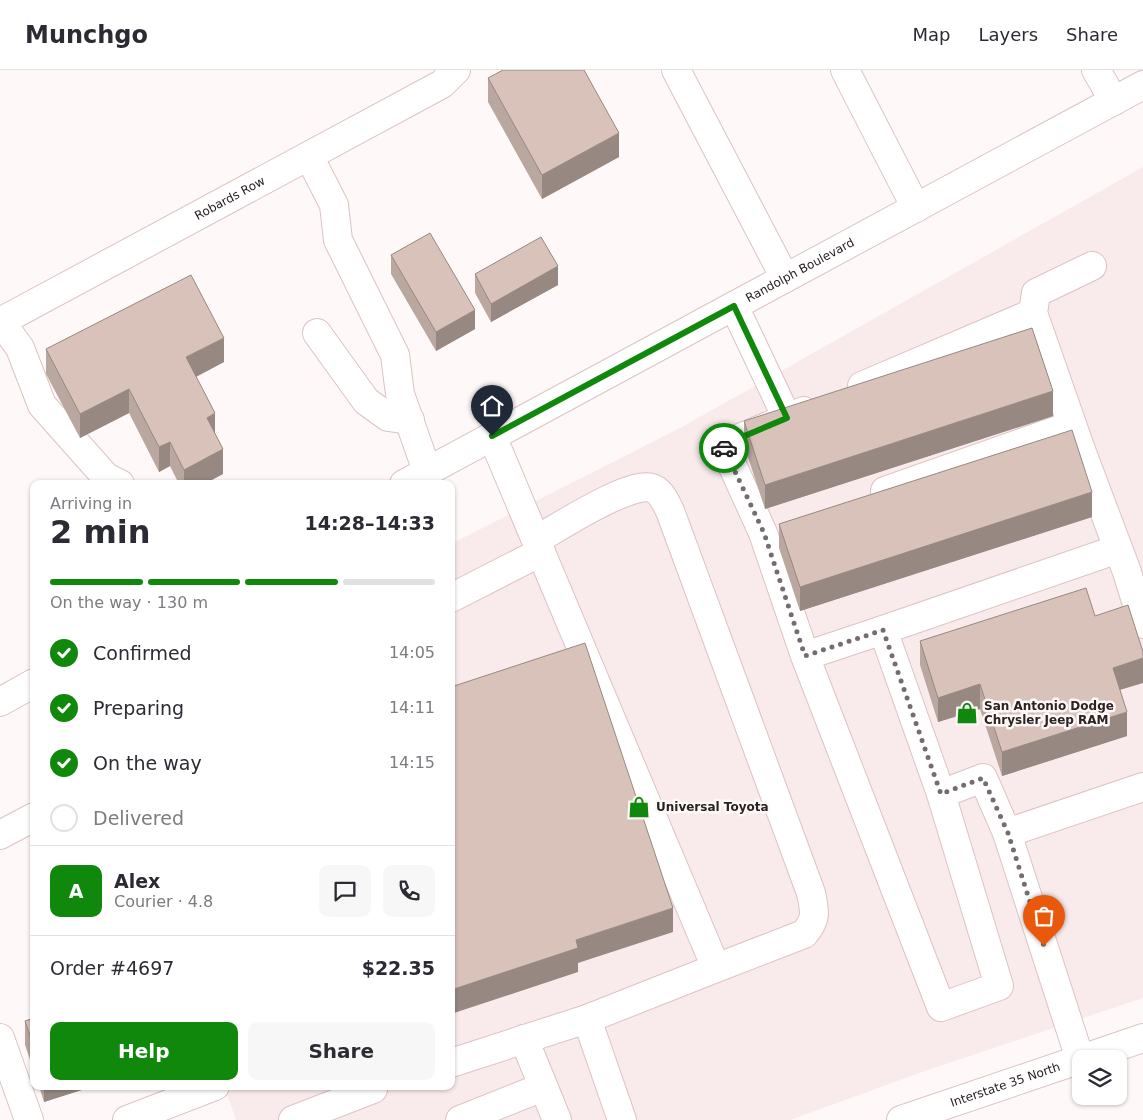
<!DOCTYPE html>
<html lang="en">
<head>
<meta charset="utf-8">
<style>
	:root { --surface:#fff; --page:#f7f7f7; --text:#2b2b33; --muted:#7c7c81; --line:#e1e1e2; --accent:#0f880c }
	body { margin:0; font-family:"DejaVu Sans",sans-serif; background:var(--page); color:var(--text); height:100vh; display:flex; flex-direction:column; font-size:19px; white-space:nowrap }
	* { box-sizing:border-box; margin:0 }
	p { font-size:16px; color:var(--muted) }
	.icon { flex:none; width:28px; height:28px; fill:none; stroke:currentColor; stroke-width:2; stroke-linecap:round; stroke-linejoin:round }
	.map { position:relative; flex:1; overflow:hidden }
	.panel { position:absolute; left:30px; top:410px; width:425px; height:610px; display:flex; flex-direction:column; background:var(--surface); border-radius:10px; box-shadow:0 1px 4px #0004 }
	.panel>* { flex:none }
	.controls { position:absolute; left:1072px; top:980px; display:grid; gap:10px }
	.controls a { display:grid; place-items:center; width:55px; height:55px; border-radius:10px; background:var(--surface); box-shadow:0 1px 4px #0004; font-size:25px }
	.pin { position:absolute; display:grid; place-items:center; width:42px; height:42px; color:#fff; margin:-51px -21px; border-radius:50% 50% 50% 0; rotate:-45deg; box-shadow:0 0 5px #0007 }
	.pin .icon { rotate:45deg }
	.courier { position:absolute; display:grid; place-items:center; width:50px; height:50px; margin:-25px; border:4px solid #0f880c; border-radius:50%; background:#fff; color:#222; box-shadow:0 1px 6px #0007 }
	.head em { font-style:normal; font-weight:600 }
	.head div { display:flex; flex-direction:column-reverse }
	.head { display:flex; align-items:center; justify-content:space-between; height:85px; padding:0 20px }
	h1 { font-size:32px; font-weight:600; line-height:38px }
	.bar { display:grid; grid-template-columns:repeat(4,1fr); gap:8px 5px; align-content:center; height:60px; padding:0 20px }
	.bar i { height:6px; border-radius:4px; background:var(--line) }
	.bar .active { background:var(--accent) }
	.bar p { grid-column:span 4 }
	.line { display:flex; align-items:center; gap:12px; padding:0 20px; border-top:1px solid var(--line) }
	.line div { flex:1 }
	.round { display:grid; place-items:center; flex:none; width:52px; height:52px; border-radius:10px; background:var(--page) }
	ol { padding:0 20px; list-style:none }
	li { display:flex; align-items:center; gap:15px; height:55px }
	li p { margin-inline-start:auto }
	li .icon { padding:5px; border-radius:50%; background:var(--accent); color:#fff; stroke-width:4 }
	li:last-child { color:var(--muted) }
	li i { width:28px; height:28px; border:2px solid var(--line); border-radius:50% }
	.cta { display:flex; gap:10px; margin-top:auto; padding:10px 20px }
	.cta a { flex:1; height:58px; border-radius:10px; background:var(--accent); color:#fff; font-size:20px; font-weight:600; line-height:58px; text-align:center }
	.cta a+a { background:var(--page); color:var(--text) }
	header { display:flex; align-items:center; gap:30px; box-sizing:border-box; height:70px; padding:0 25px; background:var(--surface); border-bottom:1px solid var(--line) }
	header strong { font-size:24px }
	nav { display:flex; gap:28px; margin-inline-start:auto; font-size:18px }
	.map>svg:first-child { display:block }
	.built { fill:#f9ebeb }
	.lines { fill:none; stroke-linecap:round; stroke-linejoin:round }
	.minor-casing { stroke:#dcc3c3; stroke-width:30 }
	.major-casing { stroke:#dcc3c3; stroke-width:30 }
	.minor { stroke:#fff; stroke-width:28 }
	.major { stroke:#fff; stroke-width:28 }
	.wall { fill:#baa7a0 }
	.shaded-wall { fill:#978882 }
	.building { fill:#d8c2ba; stroke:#978882 }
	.done { stroke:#756d6d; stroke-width:5; stroke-dasharray:0 9 }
	.route { stroke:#0f880c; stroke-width:6 }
	.labels { text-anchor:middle; stroke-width:5; stroke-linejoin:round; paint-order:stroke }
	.street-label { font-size:12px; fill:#2b2222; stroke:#fef9f8 }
	.poi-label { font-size:12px; font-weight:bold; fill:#2b2222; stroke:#fef9f8; text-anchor:start }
</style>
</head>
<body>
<header>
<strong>Munchgo</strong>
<nav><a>Map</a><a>Layers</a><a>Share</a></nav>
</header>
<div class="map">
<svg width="1143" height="1050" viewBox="0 0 1143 1050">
	<rect width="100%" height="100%" fill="#fef9f8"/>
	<path class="built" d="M1143,97v831l-215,72 -138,50h-554l-12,-34h227v-542l229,-116z"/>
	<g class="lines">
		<g class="minor-casing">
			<g id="minor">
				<path d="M676,0l109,208"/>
				<path d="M845,0l71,138"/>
				<path d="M1096,0l18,31"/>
				<path d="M309,86l25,49 4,35 57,115 5,39 27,77"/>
				<path d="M1092,196l-56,27 -3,20 48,137 46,122 16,52"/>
				<path d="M734,236l53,112 17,-7"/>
				<path id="s1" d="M0,252l442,-238 14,-14"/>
				<path d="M1,252l19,26 22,57 64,72 14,7"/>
				<path d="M317,263l49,68 22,16 22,3"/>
				<path d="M862,316l171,-73"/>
				<path d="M778,352l-55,23 40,88 42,123 78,-26 58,164 58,192 -58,21 -136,-351"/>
				<path d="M492,366l224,532 -129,51 35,101"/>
				<path id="s2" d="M404,414l739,-399"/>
				<path d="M885,421l187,-66"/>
				<path d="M536,470c20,-11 99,-63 118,-51 8,4 12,14 16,22l141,382c4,19 6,26 -7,41l-88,34"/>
				<path d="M451,528l90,-46"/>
				<path d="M883,560l235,-81"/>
				<path d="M0,632l34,-19"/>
				<path d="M941,724l42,-16 24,55"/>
				<path d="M0,765l34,-18"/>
				<path d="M0,968l29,82"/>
				<path d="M524,969l33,81"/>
				<path d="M1080,989l-73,-226 136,-46"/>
				<path d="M451,993l136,-44"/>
				<path d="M127,1050l88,-34"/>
				<path d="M293,1050l80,-31"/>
				<path d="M460,1050l83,-33"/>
			</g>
		</g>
		<g class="major-casing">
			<g id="major">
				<path d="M1082,989l61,-21"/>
				<path id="s3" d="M901,1050l180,-61"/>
			</g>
		</g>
		<use href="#minor" class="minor"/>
		<use href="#major" class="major"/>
	</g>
	<path class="wall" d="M488,8l131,79 -77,42 -54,-97z
		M391,185l84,74 -39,22 -45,-77z
		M475,204l83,11 -67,37 -16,-29z
		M46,279l178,13 -28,15 19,57 8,40 -19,10h-25l-9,-18 -11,6 -30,-59 -49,25 -34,-64z
		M1053,346l-288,93 -21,-64v-24z
		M1092,447l-292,94 -21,-63v-24z
		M1095,546l25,74 7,46 -125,40 -22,-67 -42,13 -18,-57v-24z
		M34,948v53l-9,-26v-24z
		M39,1016h55l-50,16z"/>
	<path class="shaded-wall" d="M619,63v24l-77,42v-24z
		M558,196v19l-67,37v-18z
		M475,240v19l-39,22v-19z
		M224,268v24l-38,20v-25z
		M129,319v24l-49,25v-24z
		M1053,321v25l-288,93v-24z
		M215,343v25l-8,-20z
		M170,372v24l-11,6v-25z
		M223,379v25l-19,10h-20v-14z
		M1092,422v25l-292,94v-24z
		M1143,588v25l-30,9v-24z
		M980,614v25l-42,13v-24z
		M1127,642v24l-125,40v-24z
		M673,838v24l-95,31v9l-127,42v-24l125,-50z
		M44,1016h50l-50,16z"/>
	<path class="building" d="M503,0h81l35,63 -77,42 -54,-97z
		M430,163l45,77 -39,22 -45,-77z
		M541,167l17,29 -67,38 -16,-30z
		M191,205l33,63 -38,19 29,56 -8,5 16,31 -39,21 -14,-28 -11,5 -30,-58 -49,25 -34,-65z
		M1032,258l21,63 -288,94 -21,-64z
		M1072,360l20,62 -292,95 -21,-63z
		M1086,518l9,28 33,-11 15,47v6l-30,10 14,44 -125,40 -22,-68 -42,14 -18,-57z
		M585,573l88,265 -97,32 2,8 -127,42v-303z
		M34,948v29l-9,-26z"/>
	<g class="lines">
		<path class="done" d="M724,378l40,85 41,123 78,-26 58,164 42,-16 25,55 36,113"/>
		<path class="route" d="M492,366l242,-130 53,112 -64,27 1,3"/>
	</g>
	<defs>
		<g id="shop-bare" transform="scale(1.725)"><path d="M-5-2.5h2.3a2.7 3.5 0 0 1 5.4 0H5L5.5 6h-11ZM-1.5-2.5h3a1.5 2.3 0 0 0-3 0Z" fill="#0f880c" stroke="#fef9f8" stroke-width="2.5" paint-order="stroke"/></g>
	</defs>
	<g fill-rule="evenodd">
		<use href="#shop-bare" x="967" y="643"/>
		<use href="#shop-bare" x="639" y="737"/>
	</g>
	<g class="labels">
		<g class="street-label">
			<text dy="4" stroke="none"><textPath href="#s1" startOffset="261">Robards Row</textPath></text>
			<text dy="4" stroke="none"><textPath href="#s2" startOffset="450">Randolph Boulevard</textPath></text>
			<text dy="4" stroke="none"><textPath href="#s3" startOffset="110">Interstate 35 North</textPath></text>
		</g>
		<g class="poi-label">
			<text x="984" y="640">San Antonio Dodge<tspan x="984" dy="14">Chrysler Jeep RAM</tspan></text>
			<text x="656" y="741">Universal Toyota</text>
		</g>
	</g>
</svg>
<div class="controls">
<a><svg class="icon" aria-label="layers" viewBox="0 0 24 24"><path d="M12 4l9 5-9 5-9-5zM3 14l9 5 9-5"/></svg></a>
</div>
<div class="pin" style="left:1044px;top:876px;background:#ea580c"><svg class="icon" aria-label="bag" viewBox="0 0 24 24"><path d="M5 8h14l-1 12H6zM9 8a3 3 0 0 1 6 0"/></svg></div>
<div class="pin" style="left:492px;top:366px;background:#1f2937"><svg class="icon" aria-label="home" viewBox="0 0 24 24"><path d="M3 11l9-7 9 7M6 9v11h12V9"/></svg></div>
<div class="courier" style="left:724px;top:378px"><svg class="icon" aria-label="car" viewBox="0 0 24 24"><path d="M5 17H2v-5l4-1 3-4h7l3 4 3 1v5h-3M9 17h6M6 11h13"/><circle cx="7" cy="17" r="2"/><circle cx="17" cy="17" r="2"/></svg></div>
<section class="panel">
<div class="head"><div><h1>2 min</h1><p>Arriving in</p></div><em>14:28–14:33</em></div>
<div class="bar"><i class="active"></i><i class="active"></i><i class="active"></i><i></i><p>On the way · 130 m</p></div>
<ol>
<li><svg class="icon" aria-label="check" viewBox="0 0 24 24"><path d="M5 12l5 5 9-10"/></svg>Confirmed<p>14:05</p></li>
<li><svg class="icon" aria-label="check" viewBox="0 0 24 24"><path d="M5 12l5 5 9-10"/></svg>Preparing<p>14:11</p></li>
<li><svg class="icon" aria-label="check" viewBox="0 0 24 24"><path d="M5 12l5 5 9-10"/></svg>On the way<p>14:15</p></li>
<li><i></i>Delivered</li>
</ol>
<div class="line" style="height:90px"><b class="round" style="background:var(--accent);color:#fff">A</b><div><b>Alex</b><p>Courier · 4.8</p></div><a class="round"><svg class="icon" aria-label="chat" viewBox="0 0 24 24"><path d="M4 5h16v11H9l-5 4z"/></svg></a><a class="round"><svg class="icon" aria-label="phone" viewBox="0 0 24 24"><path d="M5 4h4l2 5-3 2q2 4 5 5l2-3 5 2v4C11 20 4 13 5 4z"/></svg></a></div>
<div class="line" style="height:65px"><div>Order #4697</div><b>$22.35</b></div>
<div class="cta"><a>Help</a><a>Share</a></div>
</section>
</div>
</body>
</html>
